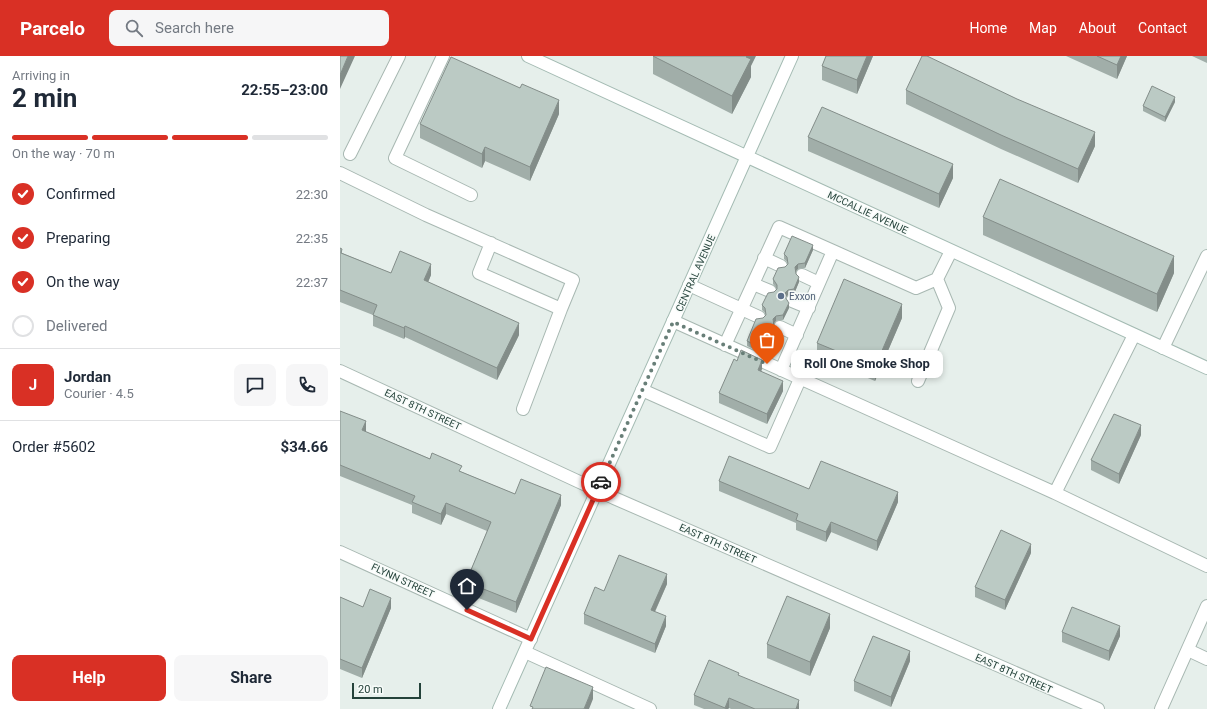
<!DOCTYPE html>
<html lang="en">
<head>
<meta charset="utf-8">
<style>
	:root { --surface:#fff; --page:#f6f6f7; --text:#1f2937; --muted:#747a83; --line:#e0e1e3; --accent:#d93025 }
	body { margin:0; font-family:Roboto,sans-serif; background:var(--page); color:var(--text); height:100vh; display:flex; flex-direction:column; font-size:15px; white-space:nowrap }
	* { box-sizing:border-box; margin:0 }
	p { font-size:13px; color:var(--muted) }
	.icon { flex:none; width:22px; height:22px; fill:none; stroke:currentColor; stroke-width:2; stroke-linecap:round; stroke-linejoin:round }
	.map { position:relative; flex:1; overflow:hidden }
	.panel { display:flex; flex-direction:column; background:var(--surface); width:340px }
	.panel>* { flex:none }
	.scale { position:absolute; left:12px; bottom:10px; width:69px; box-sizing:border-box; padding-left:4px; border:2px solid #24423a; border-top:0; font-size:11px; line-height:14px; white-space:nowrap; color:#24423a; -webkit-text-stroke:3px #f7fbf9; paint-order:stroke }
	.pin { position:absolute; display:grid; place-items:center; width:34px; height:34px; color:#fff; margin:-41px -17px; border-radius:50% 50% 50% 0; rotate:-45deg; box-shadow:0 0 4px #0007 }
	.pin .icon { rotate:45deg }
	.courier { position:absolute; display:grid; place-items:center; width:40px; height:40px; margin:-20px; border:3px solid #d93025; border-radius:50%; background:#fff; color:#222; box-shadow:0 1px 5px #0007 }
	.bubble { position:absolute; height:28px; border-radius:8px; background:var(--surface); box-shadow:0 2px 6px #0003; font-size:13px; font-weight:700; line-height:28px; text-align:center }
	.headline em { font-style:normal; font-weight:700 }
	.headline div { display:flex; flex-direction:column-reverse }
	.headline { display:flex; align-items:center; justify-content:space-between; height:68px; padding:0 12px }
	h1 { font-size:26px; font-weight:700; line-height:30px }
	.bar { display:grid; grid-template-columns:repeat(4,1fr); gap:6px 4px; align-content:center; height:48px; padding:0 12px }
	.bar i { height:5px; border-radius:3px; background:var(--line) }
	.bar .active { background:var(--accent) }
	.bar p { grid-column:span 4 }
	.line { display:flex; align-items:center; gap:10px; padding:0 12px; border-top:1px solid var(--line) }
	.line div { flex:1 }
	.round { display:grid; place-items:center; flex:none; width:42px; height:42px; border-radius:8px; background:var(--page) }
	ol { padding:0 12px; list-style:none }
	li { display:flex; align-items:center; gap:12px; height:44px }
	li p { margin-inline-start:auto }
	li .icon { padding:4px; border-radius:50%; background:var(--accent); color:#fff; stroke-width:4 }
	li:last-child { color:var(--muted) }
	li i { width:22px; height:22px; border:2px solid var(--line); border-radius:50% }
	.action { display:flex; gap:8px; margin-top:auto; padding:8px 12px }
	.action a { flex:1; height:46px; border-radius:8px; background:var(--accent); color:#fff; font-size:16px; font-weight:700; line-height:46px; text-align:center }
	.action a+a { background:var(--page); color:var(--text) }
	header { display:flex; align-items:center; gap:24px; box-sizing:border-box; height:56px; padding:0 20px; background:var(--accent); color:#fff }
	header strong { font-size:19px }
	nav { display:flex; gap:22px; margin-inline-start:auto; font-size:14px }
	.search { width:280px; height:36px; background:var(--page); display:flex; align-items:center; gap:10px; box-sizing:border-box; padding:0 14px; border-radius:8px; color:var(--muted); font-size:15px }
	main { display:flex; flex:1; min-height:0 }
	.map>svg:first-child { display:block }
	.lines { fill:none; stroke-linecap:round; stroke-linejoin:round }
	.lane-casing { stroke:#a8b8b2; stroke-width:14 }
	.street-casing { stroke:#a8b8b2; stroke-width:14 }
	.secondary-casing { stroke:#a4bbb3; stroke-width:14 }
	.lane { stroke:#fff; stroke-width:12 }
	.street { stroke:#fff; stroke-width:12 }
	.secondary { stroke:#fff; stroke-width:12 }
	.wall { fill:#a1aea9 }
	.shaded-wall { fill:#838d89 }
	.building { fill:#bbcac4; stroke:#838d89 }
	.done { stroke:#687f78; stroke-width:4; stroke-dasharray:0 7.2 }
	.route { stroke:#d93025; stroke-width:5 }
	.service-dot { fill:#5c6f8a; stroke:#f7fbf9; stroke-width:1.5 }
	.labels { text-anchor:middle; stroke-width:3; stroke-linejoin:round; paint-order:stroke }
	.street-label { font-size:10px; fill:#24423a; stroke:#f7fbf9 }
	.service-label { font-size:10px; fill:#4e5e75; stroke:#f7fbf9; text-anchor:start }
</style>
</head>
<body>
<header>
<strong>Parcelo</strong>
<div class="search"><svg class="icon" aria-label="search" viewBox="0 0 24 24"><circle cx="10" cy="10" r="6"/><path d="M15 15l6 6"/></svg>Search here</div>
<nav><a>Home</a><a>Map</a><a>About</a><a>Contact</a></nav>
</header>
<main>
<section class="panel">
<div class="headline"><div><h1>2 min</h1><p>Arriving in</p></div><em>22:55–23:00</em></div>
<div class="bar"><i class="active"></i><i class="active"></i><i class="active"></i><i></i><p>On the way · 70 m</p></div>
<ol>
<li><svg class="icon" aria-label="check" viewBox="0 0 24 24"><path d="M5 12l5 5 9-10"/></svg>Confirmed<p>22:30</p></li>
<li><svg class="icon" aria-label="check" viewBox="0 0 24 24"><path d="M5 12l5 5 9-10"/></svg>Preparing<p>22:35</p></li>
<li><svg class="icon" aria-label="check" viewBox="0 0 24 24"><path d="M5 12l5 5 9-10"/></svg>On the way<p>22:37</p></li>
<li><i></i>Delivered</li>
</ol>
<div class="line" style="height:72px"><b class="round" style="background:var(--accent);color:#fff">J</b><div><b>Jordan</b><p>Courier · 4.5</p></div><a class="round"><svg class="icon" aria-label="chat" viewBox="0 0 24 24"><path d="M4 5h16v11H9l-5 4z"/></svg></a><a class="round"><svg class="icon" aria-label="phone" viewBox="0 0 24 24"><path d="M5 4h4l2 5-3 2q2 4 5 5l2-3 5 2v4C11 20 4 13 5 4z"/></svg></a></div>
<div class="line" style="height:52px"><div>Order #5602</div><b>$34.66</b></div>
<div class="action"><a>Help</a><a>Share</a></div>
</section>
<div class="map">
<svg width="867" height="653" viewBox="0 0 867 653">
	<rect width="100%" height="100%" fill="#e6efeb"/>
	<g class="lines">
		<g class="lane-casing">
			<path id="lane" d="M103,0l-48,102 76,37
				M10,98l49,-98
				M0,117l86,42 147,65 -12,29 -38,100
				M151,187l-12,30 82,36
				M493,195l83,37 21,-9 14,-28
				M424,202l17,8
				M462,219l17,8
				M413,228l17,7
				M349,229l70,32
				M452,245l17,7
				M333,265l382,172 152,73
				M440,271l17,8
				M385,289l54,-118 54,24 -52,119
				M578,325l31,-73 -12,-29
				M302,334l128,57 30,-68
				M715,437l79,-158
				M848,594l19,9"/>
		</g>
		<g class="street-casing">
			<path id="street" d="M823,292l44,-92
				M0,315l274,127 484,211
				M0,496l191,87
				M185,596l125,57
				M821,653l46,-103"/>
		</g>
		<g class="secondary-casing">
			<path id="secondary" d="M188,0l679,312
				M159,653l293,-653"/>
		</g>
		<use href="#lane" class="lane"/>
		<use href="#street" class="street"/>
		<use href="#secondary" class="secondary"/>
	</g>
	<path class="wall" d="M313,0l98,10v11l-19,37 -79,-40z
		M486,0h47l-16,38 -35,-14v-14z
		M726,0h61l-10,23z
		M852,0h15v7z
		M566,34l189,56 -17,37 -77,-34 -95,-45z
		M835,46l-10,20 -22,-11v-5z
		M219,58l-29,67 -45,-20 -3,7 -62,-30v-14z
		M468,81l145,41 -14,30 -131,-57z
		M643,161l191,56 -17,39 -174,-77z
		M0,192l2,5 49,20 40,2 -3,7 91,53 -22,45 -92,-43 -1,2 -31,-13v-11l-33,-13z
		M473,194l-8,18 -7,1 -3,3 1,2 3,8 -5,12 -6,1 -3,3 4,10 -6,12 -7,1 -3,3 1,2 3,8 -9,22 -21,-10v-5l19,-26 -1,-2 -3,-3v-5l15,-16 -4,-5v-5l15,-15 -1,-2 -3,-3v-5z
		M562,262l-27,63 -58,-24v-14z
		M422,313l-1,2 22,20 -16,33 -48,-21v-10z
		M0,355l26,21 149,62 46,11 -45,108 -50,-20v-11l21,-51 -41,-17 -5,11 -29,-12v-8l-72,-29z
		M801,379l-22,49 -28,-14v-10z
		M379,425l90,8 89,13 -21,49 -46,-19 -5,10 -30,-12v-7l-77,-32z
		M691,497l-26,57 -30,-13v-10z
		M327,528l-12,28 11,14 -11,27 -71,-29v-10l20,-23z
		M0,541l23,10 28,1 -29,70 -22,-9z
		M490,572l-20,48 -43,-18v-14z
		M722,576l58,4 -11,25 -47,-19z
		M570,605l-19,46 -37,-16v-10z
		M399,620l60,33h-68l-2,-1 -1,1h-24l-10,-4v-10z"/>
	<path class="shaded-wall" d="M8,0h7l-15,33v-14z
		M407,0h9l-5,10v11l-19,37v-18z
		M527,0h6l-16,38v-14z
		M781,0h6l-10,23v-14z
		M835,41v5l-10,20v-5z
		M219,44v14l-29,67v-14z
		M755,76v14l-17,37v-14z
		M145,91v14l-3,7v-14z
		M613,108v14l-14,30v-14z
		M473,189v5l-8,18v-5z
		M834,200v17l-17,39v-18z
		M91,208v11l-7,17v-12z
		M458,208v5l-3,3v-5z
		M459,221v5l-5,12v-5z
		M448,234v5l-3,3v-5z
		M449,247v5l-6,12v-5z
		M562,248v14l-27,63v-14z
		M436,260v5l-3,3v-5z
		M179,267v12l-22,45v-12z
		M65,270v11l-1,2v-11z
		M437,273v5l-9,22v-5z
		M422,304v9l-4,11v-10z
		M443,325v10l-16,33v-10z
		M26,365v11l-4,-2z
		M801,369v10l-22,49v-10z
		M558,436v10l-21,49v-10z
		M221,439v10l-45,108v-11z
		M106,447v11l-5,11v-11z
		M491,466v10l-5,10v-10z
		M691,488v9l-26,57v-10z
		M327,518v10l-16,36v-10z
		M51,542v10l-29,70v-10z
		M490,558v14l-20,48v-14z
		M326,560v10l-11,27v-9z
		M780,570v10l-11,25v-10z
		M570,595v10l-19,46v-10z
		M253,631v12l-4,10h-5z
		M389,642v10l-1,1h-3z
		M459,644v9h-3z"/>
	<path class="building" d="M0,0h8l-8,19z
		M313,0h94l-1,1 5,2 -19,37z
		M486,0h41l-10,24 -35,-14z
		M582,0h5l90,43 78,33 -17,37 -77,-34 -95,-45z
		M757,0h24l-4,9z
		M111,1l69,31 2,-4 37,16 -29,67 -45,-20 -3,7 -62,-30z
		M812,30l23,11 -10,20 -22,-11z
		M482,51l131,57 -14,30 -131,-57z
		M660,123l174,77 -17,38 -174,-77z
		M452,180l21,9 -8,18 -7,1 -3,3 1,7 3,3 -5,12 -6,1 -3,3v4l4,6 -6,12 -7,1 -3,3 1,7 3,3 -9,22 -21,-10 9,-22 7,-1 3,-3 -1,-7 -3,-3 6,-12 6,-1 3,-3v-4l-4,-6 5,-11 7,-1 3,-3 -1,-7 -3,-3z
		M0,192l2,1 -1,4 50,20 9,-22 31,13 -7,16 95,43 -22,45 -92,-42 -1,2 -31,-13 4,-10 -37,-15z
		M504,223l58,25 -27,63 -58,-24z
		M401,294l21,10 -4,10 25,11 -16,33 -48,-21 15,-34 3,2z
		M0,355l26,10 -4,9 68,29 2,-6 30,13 -3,5 56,23 6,-15 40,16 -45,107 -50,-20 25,-60 -45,-19 -5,11 -29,-12 3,-6 -75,-31z
		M774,358l27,11 -22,49 -28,-14z
		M389,400l80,33 12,-28 77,31 -21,49 -46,-19 -5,10 -30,-12 2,-6 -79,-33z
		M661,474l30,14 -26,56 -30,-13z
		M279,499l48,19 -16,36 15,6 -11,28 -71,-30 11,-27 9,4z
		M30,533l21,9 -29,70 -22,-9v-62l23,10z
		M447,540l43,18 -20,48 -43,-18z
		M732,551l48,19 -11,25 -47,-19z
		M533,580l37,15 -19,46 -37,-16z
		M369,604l30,13 -1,2 61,25 -3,9h-41l-26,-11 -4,10 -31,-13z
		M206,611l47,20 -9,22h-52l1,-2 -3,-1z"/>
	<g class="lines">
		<path class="done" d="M261,426l72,-160 94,42"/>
		<path class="route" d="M127,554l64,29 70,-157"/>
	</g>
	<circle class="service-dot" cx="441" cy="240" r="4"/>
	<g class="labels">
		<g class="street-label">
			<text transform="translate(528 156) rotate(25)" y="4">MCCALLIE AVENUE</text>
			<text transform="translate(355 217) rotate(-66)" y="4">CENTRAL AVENUE</text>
			<text transform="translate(83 353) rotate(25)" y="4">EAST 8TH STREET</text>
			<text transform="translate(378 487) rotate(24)" y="4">EAST 8TH STREET</text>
			<text transform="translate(63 524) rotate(25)" y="4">FLYNN STREET</text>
			<text transform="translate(674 617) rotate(24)" y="4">EAST 8TH STREET</text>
		</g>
		<g class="service-label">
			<text x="449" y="244">Exxon</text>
		</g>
	</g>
</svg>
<div class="scale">20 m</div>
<div class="pin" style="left:427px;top:308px;background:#ea580c"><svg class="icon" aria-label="bag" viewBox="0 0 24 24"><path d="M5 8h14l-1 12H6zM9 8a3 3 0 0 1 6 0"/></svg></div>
<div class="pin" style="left:127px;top:554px;background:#1f2937"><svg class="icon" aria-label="home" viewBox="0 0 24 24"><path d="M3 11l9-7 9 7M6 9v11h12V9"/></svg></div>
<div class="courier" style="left:261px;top:426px"><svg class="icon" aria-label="car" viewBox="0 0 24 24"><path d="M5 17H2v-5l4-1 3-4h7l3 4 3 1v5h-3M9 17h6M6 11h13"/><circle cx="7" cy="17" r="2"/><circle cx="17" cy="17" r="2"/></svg></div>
<div class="bubble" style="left:451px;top:294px;width:152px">Roll One Smoke Shop</div>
</div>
</main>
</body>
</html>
